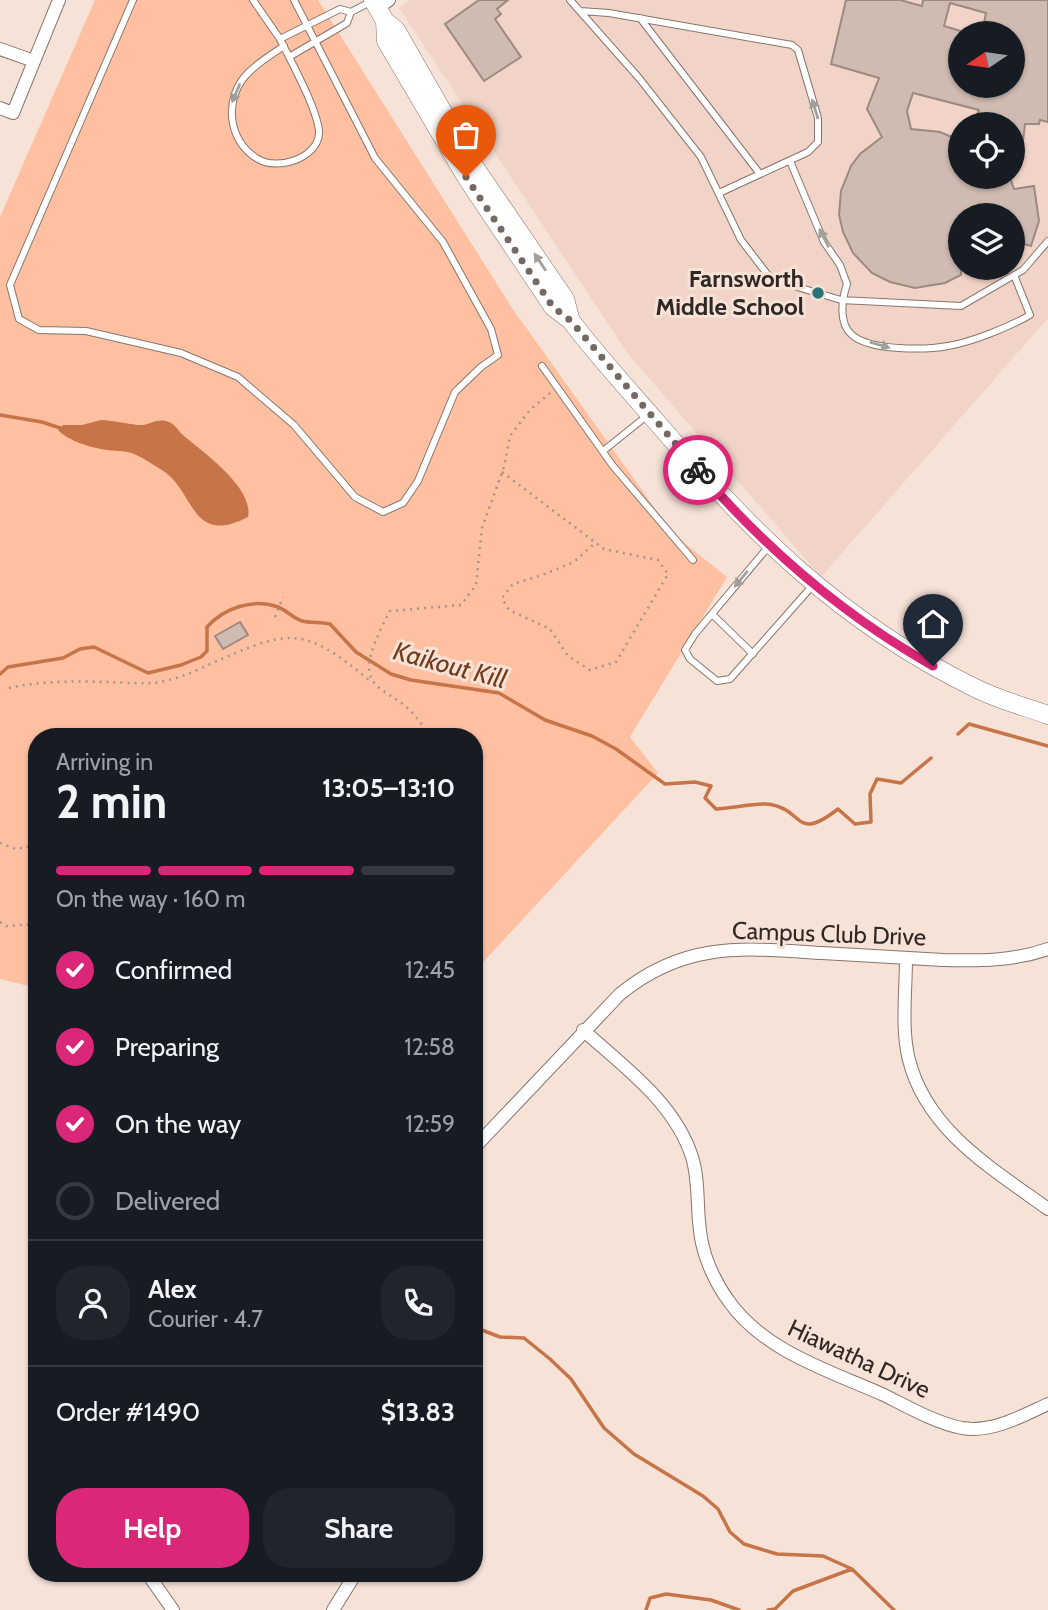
<!DOCTYPE html>
<html lang="en">
<head>
<meta charset="utf-8">
<style>
	:root { --surface:#171b24; --page:#20242c; --text:#f1f3f6; --muted:#9ea1a6; --line:#363941; --accent:#db2777 }
	body { margin:0; font-family:Cabin,sans-serif; background:var(--page); color:var(--text); height:100vh; display:flex; flex-direction:column; font-size:26px; white-space:nowrap }
	* { box-sizing:border-box; margin:0 }
	p { font-size:23px; color:var(--muted) }
	.icon { flex:none; width:38px; height:38px; fill:none; stroke:currentColor; stroke-width:2; stroke-linecap:round; stroke-linejoin:round }
	.map { position:relative; flex:1; overflow:hidden }
	.sheet { position:absolute; left:28px; top:728px; width:455px; height:854px; display:flex; flex-direction:column; background:var(--surface); border-radius:28px; box-shadow:0 2px 5px #0004 }
	.sheet>* { flex:none }
	.needle { width:46px; rotate:257deg }
	.fabs { position:absolute; left:948px; top:21px; display:grid; gap:14px }
	.fabs a { display:grid; place-items:center; width:77px; height:77px; border-radius:50%; background:var(--surface); box-shadow:0 2px 5px #0004; font-size:35px }
	.pin { position:absolute; display:grid; place-items:center; width:60px; height:60px; color:#fff; margin:-72px -30px; border-radius:50% 50% 50% 0; rotate:-45deg; box-shadow:0 0 7px #0007 }
	.pin .icon { rotate:45deg }
	.courier { position:absolute; display:grid; place-items:center; width:70px; height:70px; margin:-35px; border:5px solid #db2777; border-radius:50%; background:#fff; color:#222; box-shadow:0 2px 9px #0007 }
	.overview em { font-style:normal; font-weight:800 }
	.overview div { display:flex; flex-direction:column-reverse }
	.overview { display:flex; align-items:center; justify-content:space-between; height:119px; padding:0 28px }
	h1 { font-size:46px; font-weight:800; line-height:52px }
	.bar { display:grid; grid-template-columns:repeat(4,1fr); gap:10px 7px; align-content:center; height:84px; padding:0 28px }
	.bar i { height:9px; border-radius:5px; background:var(--line) }
	.bar .selected { background:var(--accent) }
	.bar p { grid-column:span 4 }
	.line { display:flex; align-items:center; gap:18px; padding:0 28px; border-top:2px solid var(--line) }
	.line div { flex:1 }
	.round { display:grid; place-items:center; flex:none; width:74px; height:74px; border-radius:28px; background:var(--page) }
	ol { padding:0 28px; list-style:none }
	li { display:flex; align-items:center; gap:21px; height:77px }
	li p { margin-inline-start:auto }
	li .icon { padding:7px; border-radius:50%; background:var(--accent); color:#fff; stroke-width:4 }
	li:last-child { color:var(--muted) }
	li i { width:38px; height:38px; border:4px solid var(--line); border-radius:50% }
	.primary-button { display:flex; gap:14px; margin-top:auto; padding:14px 28px }
	.primary-button a { flex:1; height:80px; border-radius:28px; background:var(--accent); color:#fff; font-size:28px; font-weight:800; line-height:80px; text-align:center }
	.primary-button a+a { background:var(--page); color:var(--text) }
	.map>svg:first-child { display:block }
	.built { fill:#f1d4c7; fill-rule:evenodd }
	.green { fill:#fec0a0 }
	.water { fill:#c67448 }
	.lines { fill:none; stroke-linecap:round; stroke-linejoin:round }
	.stream { stroke:#c67448; stroke-width:3.5 }
	.building { fill:#cfbbb1; stroke:#9c897f; stroke-width:2; fill-rule:evenodd }
	.lane-casing { stroke:#87756c; stroke-width:8 }
	.street-casing { stroke:#87756c; stroke-width:14 }
	.secondary-casing { stroke:#87756c; stroke-width:19 }
	.path { stroke:#a4958d; stroke-width:2.5; stroke-dasharray:2 5; stroke-linecap:butt }
	.lane { stroke:#fff; stroke-width:6 }
	.street { stroke:#fff; stroke-width:12 }
	.secondary { stroke:#fff; stroke-width:18 }
	.oneway { fill:#a29e9c }
	.done { stroke:#756963; stroke-width:7; stroke-dasharray:0 12.6 }
	.route { stroke:#db2777; stroke-width:9 }
	.poi-dot { fill:#297376; stroke:#f6e2d7; stroke-width:2.5 }
	.labels { text-anchor:middle; stroke-width:6; stroke-linejoin:round; paint-order:stroke }
	.poi-label { font-size:24px; font-weight:bold; fill:#302824; stroke:#f6e2d7; text-anchor:end }
	.street-label { font-size:24px; fill:#302824; stroke:#f6e2d7 }
	.water-label { font-size:26px; font-style:italic; fill:#723b1b; stroke:#f6e2d7 }
</style>
</head>
<body>
<div class="map">
<svg width="1048" height="1610" viewBox="0 0 1048 1610">
	<rect width="100%" height="100%" fill="#f6e2d7"/>
	<path class="built" d="M410,0h638v318l-227,259 -193,-223 -229,-346zM961,33h52v53h-52zM961,124h52v53h-52zM961,215h52v53h-52z"/>
	<path class="green" d="M95,0h223l194,308 162,227 53,42 -97,160 28,36 -184,199v-235h-437v251l-37,-9v-762z"/>
	<path class="water" d="M101,420c9,0 37,6 42,5 10,-2 15,-7 26,-3 6,2 10,10 15,14 20,17 70,52 64,81 -58,30 -53,-27 -86,-47 -9,-5 -18,-12 -28,-16 -9,-4 -17,-2 -27,-4 -15,-2 -39,-9 -49,-20l5,-5h19z"/>
	<g class="lines">
		<path class="stream" d="M0,415l42,7 21,7
			M0,674l8,-7 55,-9 17,-9 14,-2 54,26 33,-8 20,-8 6,-6v-24c17,-19 46,-29 71,-20 8,3 15,11 24,14 9,2 19,1 28,3l26,28 35,22 20,6 88,13 46,27 47,16 24,13 49,35 30,-2 16,4 -6,12 11,11c16,-1 34,-5 50,-5 39,3 27,40 72,5l17,15 16,-2 -1,-28 7,-15 24,4 30,-25
			M958,734l11,-10 79,22
			M474,1327l26,10 24,1 26,21 21,20 33,49 30,26 69,42 15,13 12,23 14,12 33,10 46,2 29,13
			M646,1610l4,-12 16,-4 45,6 28,10
			M768,1610l7,-1 18,-18 59,-22 42,41"/>
	</g>
	<path class="building" d="M479,0h29l-11,9 4,5 -6,5 26,38 -37,24 -39,-57z
		M846,0h54l22,6 1,-6h125v122l-8,-2 -1,4h-14l-5,43h-7v-43h-40l6,-14 -66,-17 -6,18 4,18 29,3 21,9v36h49l4,12 20,-3 5,35 -8,25 -18,-5v-26h-52v60l-16,8 -30,5 -25,-6 -18,-9 -19,-20 -10,-21 -4,-17 2,-24 10,-25 9,-12 22,-17 -15,-28 12,-31 -48,-14zM950,3l36,10 -4,20h31v53h-52v-55l-17,-5z
		M240,622l8,13 -25,14 -8,-13z"/>
	<g class="lines">
		<g class="lane-casing">
			<path id="lane" d="M133,0l-123,285 9,34 20,11 47,1 95,22 57,24 56,48 61,72 28,15 20,-9 15,-22 37,-89 26,-25 17,-12 -7,-26 -48,-87 -68,-84 -81,-158
				M253,0l27,39c10,20 40,75 39,95 -2,24 -41,37 -61,25 -31,-18 -35,-62 -9,-87 10,-10 23,-18 35,-26
				M570,0l69,78 62,79 40,83 30,39 70,21 120,6 62,-36 25,-29
				M580,11l29,2 183,32 6,5 20,68v24l-10,10 -89,41
				M640,18l120,156
				M280,39l60,-30 11,3
				M289,57l58,-34 4,-11 21,-11
				M790,161l34,81 16,23 7,19c-5,15 -9,39 5,51 18,16 74,15 96,11 24,-4 61,-19 82,-31l-16,-40
				M542,366l71,100 80,94
				M603,451l45,-36
				M769,546l-74,88 -10,16 5,9 27,22 13,-2 84,-95
				M712,614l41,40"/>
		</g>
		<g class="street-casing">
			<path id="street" d="M378,8l11,-8
				M0,49l34,12
				M0,108l13,5 46,-113
				M906,958c0,33 -5,71 3,102 18,71 84,109 139,149
				M583,1030c41,37 92,73 109,127 9,29 3,61 11,90 4,17 14,38 25,53 35,51 102,71 156,95 24,12 52,28 78,33 30,5 60,-12 86,-24
				M474,1148l146,-154c65,-53 123,-46 201,-41 41,2 82,5 122,7 37,1 70,1 105,-11
				M147,1573l26,37
				M333,1610l23,-37"/>
		</g>
		<g class="secondary-casing">
			<path id="secondary" d="M373,0l12,21 11,9 76,133 93,136 6,22
				M385,21l1,20 80,136 87,130 18,14c26,34 55,66 83,98 96,112 185,202 319,268 23,12 50,19 75,28"/>
		</g>
		<path class="path" d="M502,472l102,77 54,11 10,14 -52,88 -26,8 -22,-14 -18,-27 -41,-19 -7,-12 11,-14 29,-9 32,-13 21,-19
			M275,617l8,-20
			M9,688c30,-7 65,-7 96,-6 15,0 32,2 48,1 18,-2 39,-10 55,-18 80,-35 93,-42 162,16
			M200,737c32,-8 58,-8 89,0
			M428,737c-27,-64 -92,-26 -38,-126l71,-6 15,-20 6,-57 22,-61 6,-31 20,-26 20,-17
			M0,843l16,6 21,-4
			M0,922l6,4 31,-2"/>
		<use href="#lane" class="lane"/>
		<use href="#street" class="street"/>
		<use href="#secondary" class="secondary"/>
	</g>
	<defs><path id="oneway-solid" d="M-6-.8H1V-3.2L6.5 0L1 3.2V.8H-6Z" transform="scale(1.75)"/></defs>
	<g class="oneway">
		<use href="#oneway-solid" transform="translate(236 93) rotate(113)"/>
		<use href="#oneway-solid" transform="translate(815 109) rotate(-107)"/>
		<use href="#oneway-solid" transform="translate(824 238) rotate(-117)"/>
		<use href="#oneway-solid" transform="translate(540 262) rotate(-124)"/>
		<use href="#oneway-solid" transform="translate(880 345) rotate(16)"/>
		<use href="#oneway-solid" transform="translate(741 579) rotate(130)"/>
	</g>
	<g class="lines">
		<path class="done" d="M466,177l87,130 18,14 127,149"/>
		<path class="route" d="M698,470c67,78 146,146 235,196"/>
	</g>
	<circle class="poi-dot" cx="818" cy="293" r="7"/>
	<g class="labels">
		<g class="poi-label">
			<text x="804" y="287">Farnsworth<tspan x="804" dy="28">Middle School</tspan></text>
		</g>
		<g class="street-label">
			<text transform="translate(829 934) rotate(2)" y="8">Campus Club Drive</text>
			<text transform="translate(859 1359) rotate(25)" y="8">Hiawatha Drive</text>
		</g>
		<g class="water-label">
			<text transform="translate(450 665) rotate(15)" y="9">Kaikout Kill</text>
		</g>
	</g>
</svg>
<div class="fabs">
<a><svg class="needle" viewBox="-14 -14 28 28"><path d="M0-13l5 13h-10z" fill="#e53935"/><path d="M0 13l5-13h-10z" fill="#9ea1a6"/></svg></a>
<a><svg class="icon" aria-label="locate" viewBox="0 0 24 24"><circle cx="12" cy="12" r="6"/><path d="M12 2v4M12 18v4M2 12h4M18 12h4"/></svg></a>
<a><svg class="icon" aria-label="layers" viewBox="0 0 24 24"><path d="M12 4l9 5-9 5-9-5zM3 14l9 5 9-5"/></svg></a>
</div>
<div class="pin" style="left:466px;top:177px;background:#ea580c"><svg class="icon" aria-label="bag" viewBox="0 0 24 24"><path d="M5 8h14l-1 12H6zM9 8a3 3 0 0 1 6 0"/></svg></div>
<div class="pin" style="left:933px;top:666px;background:#1f2937"><svg class="icon" aria-label="home" viewBox="0 0 24 24"><path d="M3 11l9-7 9 7M6 9v11h12V9"/></svg></div>
<div class="courier" style="left:698px;top:470px"><svg class="icon" aria-label="bike" viewBox="0 0 24 24"><circle cx="6" cy="16" r="4"/><circle cx="18" cy="16" r="4"/><path d="M6 16l4-8h5l3 8M10 8l3 8H6M13 5h3"/></svg></div>
<section class="sheet">
<div class="overview"><div><h1>2 min</h1><p>Arriving in</p></div><em>13:05–13:10</em></div>
<div class="bar"><i class="selected"></i><i class="selected"></i><i class="selected"></i><i></i><p>On the way · 160 m</p></div>
<ol>
<li><svg class="icon" aria-label="check" viewBox="0 0 24 24"><path d="M5 12l5 5 9-10"/></svg>Confirmed<p>12:45</p></li>
<li><svg class="icon" aria-label="check" viewBox="0 0 24 24"><path d="M5 12l5 5 9-10"/></svg>Preparing<p>12:58</p></li>
<li><svg class="icon" aria-label="check" viewBox="0 0 24 24"><path d="M5 12l5 5 9-10"/></svg>On the way<p>12:59</p></li>
<li><i></i>Delivered</li>
</ol>
<div class="line" style="height:126px"><a class="round"><svg class="icon" aria-label="person" viewBox="0 0 24 24"><circle cx="12" cy="8" r="4"/><path d="M4 21q1-7 8-7t8 7"/></svg></a><div><b>Alex</b><p>Courier · 4.7</p></div><a class="round"><svg class="icon" aria-label="phone" viewBox="0 0 24 24"><path d="M5 4h4l2 5-3 2q2 4 5 5l2-3 5 2v4C11 20 4 13 5 4z"/></svg></a></div>
<div class="line" style="height:91px"><div>Order #1490</div><b>$13.83</b></div>
<div class="primary-button"><a>Help</a><a>Share</a></div>
</section>
</div>
</body>
</html>
